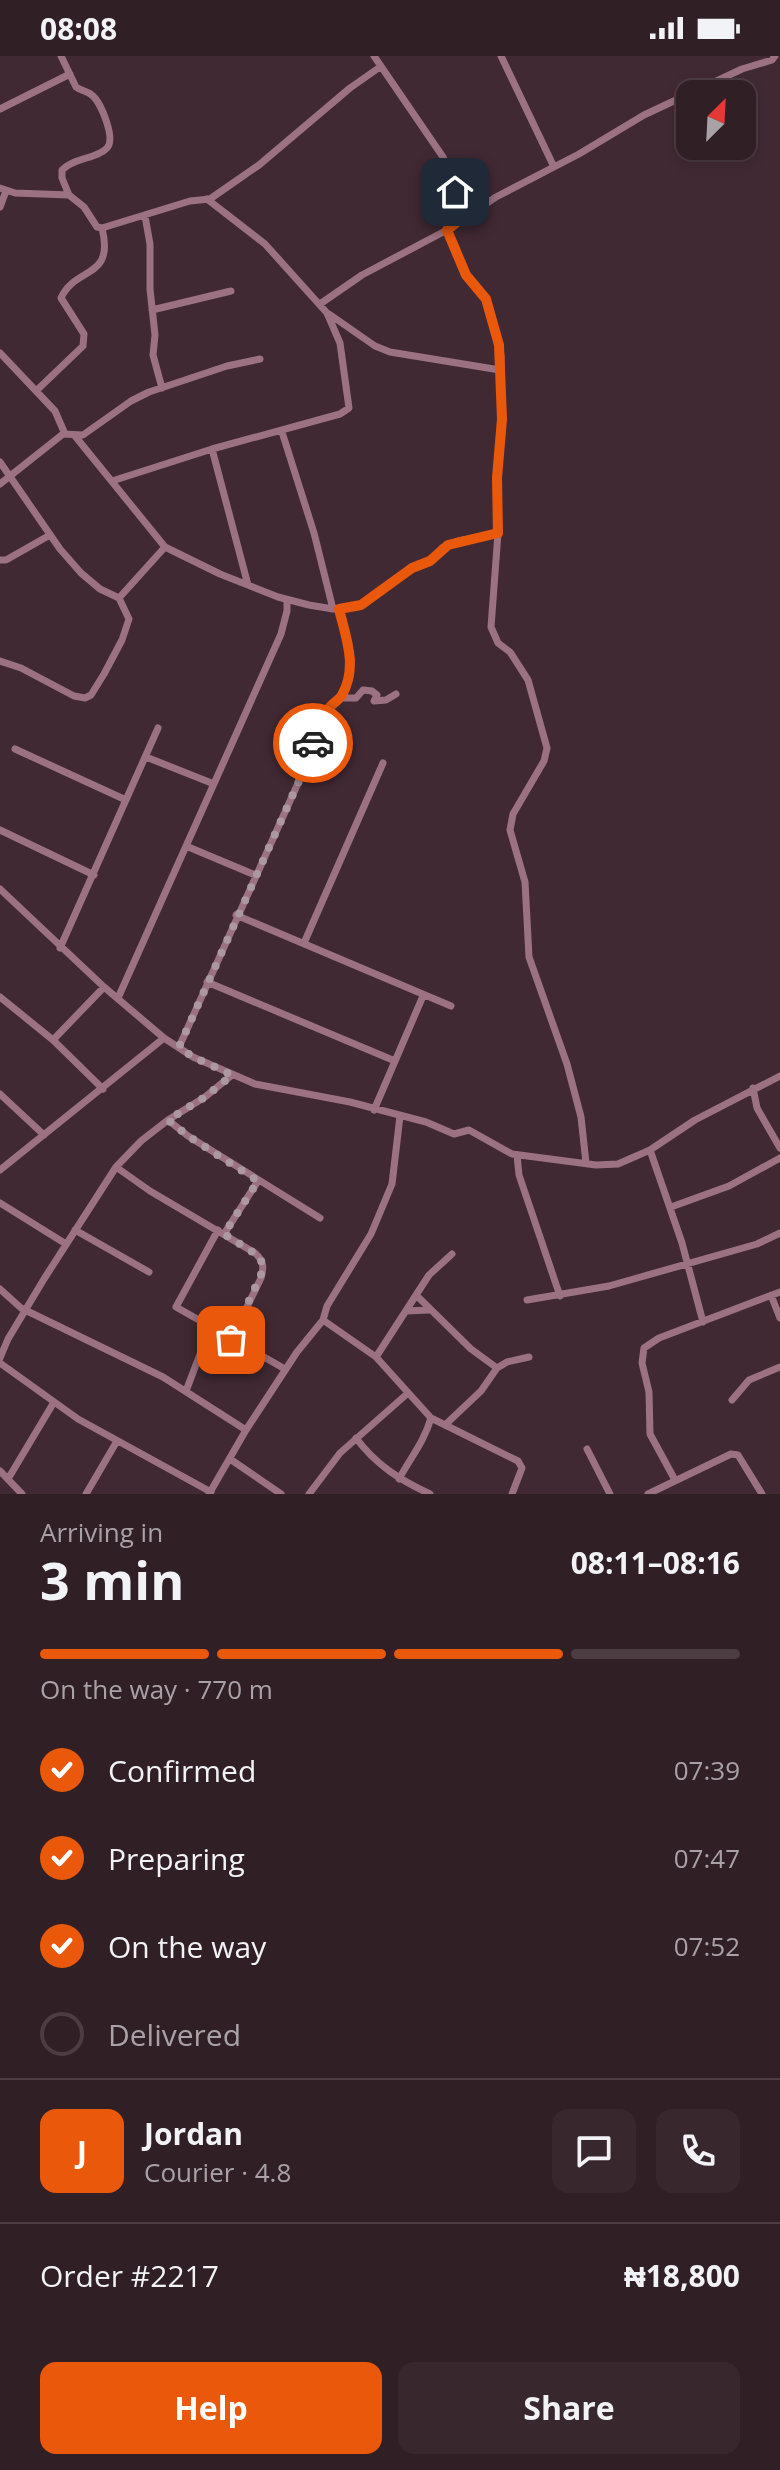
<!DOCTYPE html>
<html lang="en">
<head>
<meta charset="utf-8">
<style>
	:root { --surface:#311f26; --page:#39272e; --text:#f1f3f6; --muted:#a8a2a7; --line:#4c3d43; --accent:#ea580c }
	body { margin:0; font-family:"Open Sans",sans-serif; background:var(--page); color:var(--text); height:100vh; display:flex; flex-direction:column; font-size:30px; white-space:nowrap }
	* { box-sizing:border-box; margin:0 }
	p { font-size:26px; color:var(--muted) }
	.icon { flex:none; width:44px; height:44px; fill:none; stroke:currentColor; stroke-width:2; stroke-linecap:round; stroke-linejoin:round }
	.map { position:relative; height:1438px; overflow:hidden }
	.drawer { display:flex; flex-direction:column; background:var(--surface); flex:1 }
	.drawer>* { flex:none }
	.needle { width:52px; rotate:24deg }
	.tools { position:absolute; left:676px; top:24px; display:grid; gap:16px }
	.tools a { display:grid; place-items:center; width:80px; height:80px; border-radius:16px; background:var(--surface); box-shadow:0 4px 12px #0003,0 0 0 2px var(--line); font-size:40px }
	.pin { position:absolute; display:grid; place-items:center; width:68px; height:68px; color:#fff; margin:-34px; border-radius:16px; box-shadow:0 4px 12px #0006 }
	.courier { position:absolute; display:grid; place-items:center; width:80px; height:80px; margin:-40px; border:6px solid #ea580c; border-radius:50%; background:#fff; color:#222; box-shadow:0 2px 10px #0007 }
	.head em { font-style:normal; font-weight:700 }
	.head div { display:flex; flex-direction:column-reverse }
	.head { display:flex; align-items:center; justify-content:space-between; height:136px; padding:0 40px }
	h1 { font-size:52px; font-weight:700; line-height:60px }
	.bar { display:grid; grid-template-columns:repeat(4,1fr); gap:12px 8px; align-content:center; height:96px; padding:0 40px }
	.bar i { height:10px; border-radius:6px; background:var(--line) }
	.bar .selected { background:var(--accent) }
	.bar p { grid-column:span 4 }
	.line { display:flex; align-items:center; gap:20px; padding:0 40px; border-top:2px solid var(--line) }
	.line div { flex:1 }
	.round { display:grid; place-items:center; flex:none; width:84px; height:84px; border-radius:16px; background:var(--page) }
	ol { padding:0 40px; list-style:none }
	li { display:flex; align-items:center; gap:24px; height:88px }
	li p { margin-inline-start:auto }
	li .icon { padding:8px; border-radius:50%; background:var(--accent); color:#fff; stroke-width:4 }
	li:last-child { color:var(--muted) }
	li i { width:44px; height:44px; border:4px solid var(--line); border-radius:50% }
	.primary-button { display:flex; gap:16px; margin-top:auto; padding:16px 40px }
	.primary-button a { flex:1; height:92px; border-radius:16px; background:var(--accent); color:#fff; font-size:32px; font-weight:700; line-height:92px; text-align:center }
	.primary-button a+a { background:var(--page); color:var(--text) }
	.status { display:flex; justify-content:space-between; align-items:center; height:56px; padding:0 40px; background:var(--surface); direction:ltr }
	.status svg { height:22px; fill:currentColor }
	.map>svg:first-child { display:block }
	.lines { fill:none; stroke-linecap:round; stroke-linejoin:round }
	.minor { stroke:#9c7283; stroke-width:7 }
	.done { stroke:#ac99a0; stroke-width:8; stroke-dasharray:0 14.4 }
	.route { stroke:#ea580c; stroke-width:10 }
</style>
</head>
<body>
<div class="status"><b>08:08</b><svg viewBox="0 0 49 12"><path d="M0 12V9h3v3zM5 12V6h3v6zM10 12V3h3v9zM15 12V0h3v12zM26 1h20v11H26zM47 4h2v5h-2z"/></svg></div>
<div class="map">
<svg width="780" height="1438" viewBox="0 0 780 1438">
	<rect width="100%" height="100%" fill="#412933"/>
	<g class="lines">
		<path class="minor" d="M61,0l15,31c5,4 12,4 17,9 8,7 23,43 14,52 -10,11 -32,9 -45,22v8l7,17
			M374,0l69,101 8,18 11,43
			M501,0l53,111
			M0,53l70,-35
			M0,132l15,5 54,2 15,12 13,20 5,1c13,52 -27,38 -41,70l23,36 -1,12 -47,45
			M0,151l6,-16
			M145,160l5,28v45l5,46 -2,20 9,33
			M102,172l88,-27 20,-2 49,-34 91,-77 30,-21
			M447,174l19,45 20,24 15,57 1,63 -5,59 1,55 -7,94 7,16 12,9 18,28 19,68 -3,13 -31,53 -3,16 15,52 4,75 38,107 14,53 5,46
			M320,248l42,-29 85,-45 49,-33 83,-43 65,-39 98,-46 30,-9 3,-4
			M152,254l79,-19
			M329,258l46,32 15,6 110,18
			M0,297l55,58 10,23
			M282,376l32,101 19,76
			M75,380l90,111 55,27 58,23 31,8 24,4 28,-4 51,-37 18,-7 12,-13 16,-7 40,-8
			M212,393l36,136
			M0,406l60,87 21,24 19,16 19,9 10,21 -7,21 -18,34 -13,21 -6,3 -11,-2 -53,-28 -21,-7
			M112,425l100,-32 128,-35 9,-6 -9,-65 -13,-30 -62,-69 -58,-45
			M0,428l63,-50 20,1 48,-34 18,-9 78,-26 33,-7
			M0,504h6l44,-25
			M119,542l46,-51
			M341,642h15l7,-8 9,1 5,4 -3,6 12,-1 10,-6
			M15,693l111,51
			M146,701l68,27
			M0,774l94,45
			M186,790l69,29
			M0,833l104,98 60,51 29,19 62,27 95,18 76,20 28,12 15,-4 43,24 84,11 22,-1 32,-14 45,-30 85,-44
			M236,859l215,91
			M304,887l79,-180
			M60,892l98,-220
			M207,926l188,79
			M0,941l53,43 50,49
			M118,942l163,-364 6,-23v-11
			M53,984l51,-53
			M179,991l120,-266 21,-57 8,-14 13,-12 9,-22 1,-17 -12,-50
			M753,1032l4,20 23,40
			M0,1038l44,41
			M374,1054l49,-114
			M168,1064l20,16 132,82
			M650,1094l32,93 21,79
			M517,1099l2,20 41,121
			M116,1111l34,24 105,62c9,8 9,14 6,25l-30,62
			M0,1114l164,-132
			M0,1147l66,41
			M671,1151l58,-21 51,-28
			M75,1174l74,42
			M218,1174l-42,77 109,62
			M224,1178l34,-53
			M0,1233l21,19 142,69 83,53
			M416,1239l55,54 26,19
			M771,1239l9,23
			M527,1244l82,-14 148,-42 23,-11
			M406,1255l23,-1
			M323,1264l53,37 55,61 87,43 4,7 -10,26
			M376,1301l53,-82 23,-21
			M0,1302l8,-19 36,-60 72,-112 25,-26 27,-21 37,-23 27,-22
			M0,1307l78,56 133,73
			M186,1335l24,-63
			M732,1344l17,-20 31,-13
			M445,1369l36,-34 16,-23 10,-6 22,-5
			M356,1382c20,27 44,42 74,56
			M587,1393l23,45
			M230,1403l51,35
			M0,1415l22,23
			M8,1423l46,-77
			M399,1423c12,-22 25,-37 32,-61
			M675,1424l-25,-46 -1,-42 -7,-29 2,-15 15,-10 121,-46
			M86,1438l31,-53
			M209,1438l37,-64 51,-78 26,-32 4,-14 44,-72 21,-50 8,-68
			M309,1438l31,-41 68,-60
			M648,1438l83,-40 7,1 24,39"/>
	</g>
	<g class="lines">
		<path class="done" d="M231,1284l33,-72 -5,-12 -35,-22 34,-53 -70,-45 -20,-16 37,-23 27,-22 -39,-18 -14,-10 120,-266 14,-38"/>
		<path class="route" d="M313,687c4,-12 8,-25 16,-35 4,-5 10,-8 13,-13 16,-28 4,-57 -3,-86l22,-4 51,-37 18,-7 18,-16 50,-12 -1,-55 5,-59 -3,-74 -13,-46 -20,-24 -19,-45 15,-12 -7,-26"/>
	</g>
</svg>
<div class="tools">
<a><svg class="needle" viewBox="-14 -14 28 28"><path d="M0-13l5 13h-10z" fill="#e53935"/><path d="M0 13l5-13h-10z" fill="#a8a2a7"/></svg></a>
</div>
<div class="pin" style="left:231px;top:1284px;background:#ea580c"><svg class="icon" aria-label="bag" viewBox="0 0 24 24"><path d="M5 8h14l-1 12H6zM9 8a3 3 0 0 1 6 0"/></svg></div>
<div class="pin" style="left:455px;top:136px;background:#1f2937"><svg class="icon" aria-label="home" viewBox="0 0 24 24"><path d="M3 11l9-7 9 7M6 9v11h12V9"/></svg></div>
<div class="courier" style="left:313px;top:687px"><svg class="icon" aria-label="car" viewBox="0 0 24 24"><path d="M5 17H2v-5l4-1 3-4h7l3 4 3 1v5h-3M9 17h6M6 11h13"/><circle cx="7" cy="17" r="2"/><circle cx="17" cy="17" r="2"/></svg></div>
</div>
<section class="drawer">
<div class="head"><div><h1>3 min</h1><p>Arriving in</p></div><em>08:11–08:16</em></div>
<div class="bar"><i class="selected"></i><i class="selected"></i><i class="selected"></i><i></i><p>On the way · 770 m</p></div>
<ol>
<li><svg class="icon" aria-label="check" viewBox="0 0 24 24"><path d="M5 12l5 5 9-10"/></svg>Confirmed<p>07:39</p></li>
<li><svg class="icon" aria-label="check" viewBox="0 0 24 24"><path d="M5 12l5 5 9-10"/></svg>Preparing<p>07:47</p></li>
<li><svg class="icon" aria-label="check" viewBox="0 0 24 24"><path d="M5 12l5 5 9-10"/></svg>On the way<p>07:52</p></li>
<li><i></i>Delivered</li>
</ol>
<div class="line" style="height:144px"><b class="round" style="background:var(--accent);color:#fff">J</b><div><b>Jordan</b><p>Courier · 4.8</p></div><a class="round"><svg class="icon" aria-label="chat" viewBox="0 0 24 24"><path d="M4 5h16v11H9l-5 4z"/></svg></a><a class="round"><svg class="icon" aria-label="phone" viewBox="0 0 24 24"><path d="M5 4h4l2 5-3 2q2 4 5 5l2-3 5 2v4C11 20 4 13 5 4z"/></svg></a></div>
<div class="line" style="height:104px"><div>Order #2217</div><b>₦18,800</b></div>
<div class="primary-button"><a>Help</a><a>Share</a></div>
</section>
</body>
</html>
